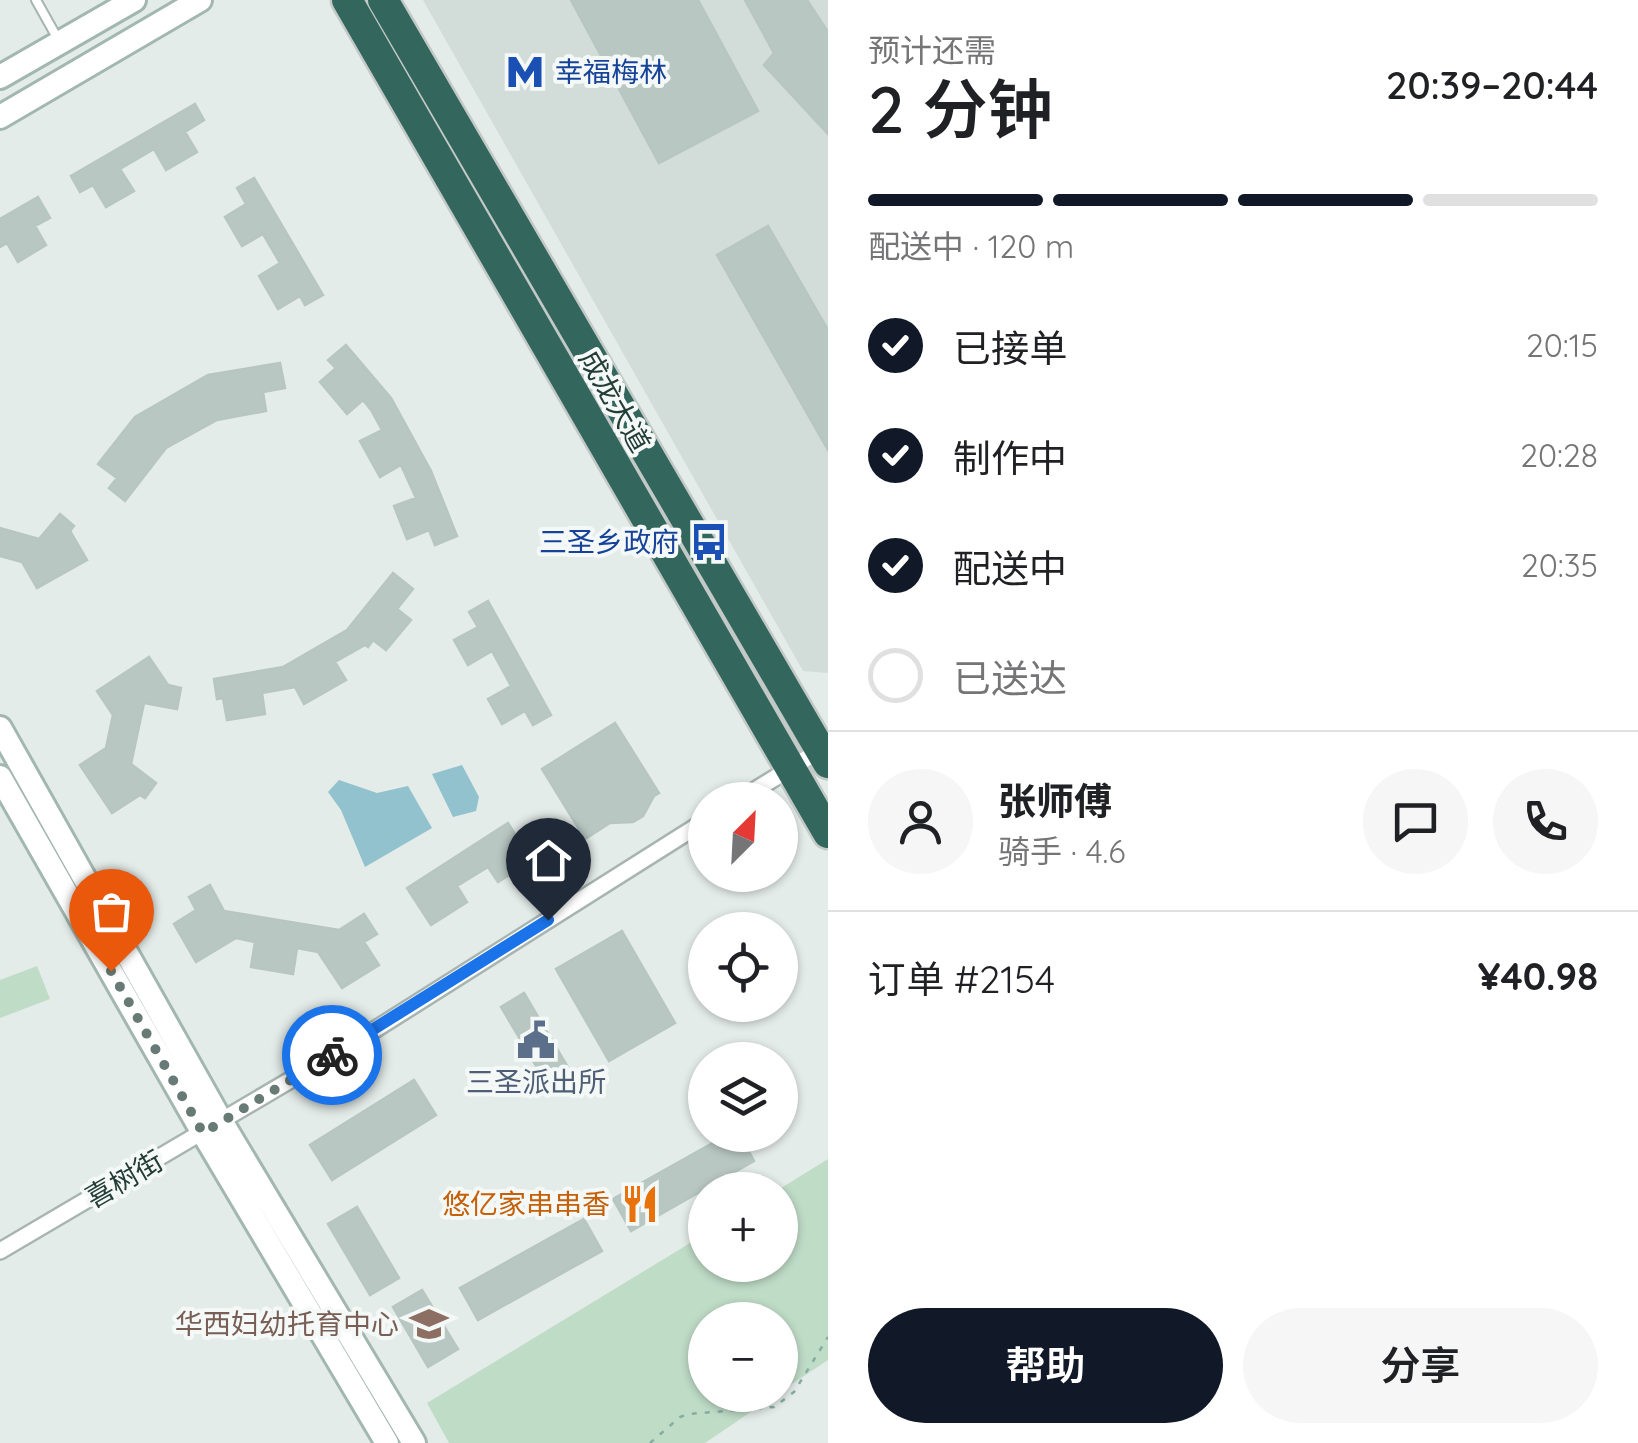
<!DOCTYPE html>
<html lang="zh">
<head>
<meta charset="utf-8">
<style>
	:root { --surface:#fff; --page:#f6f6f6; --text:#202124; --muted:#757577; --line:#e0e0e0; --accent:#111827 }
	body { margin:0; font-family:Quicksand,"Noto Sans SC",sans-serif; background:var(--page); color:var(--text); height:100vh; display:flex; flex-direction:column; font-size:38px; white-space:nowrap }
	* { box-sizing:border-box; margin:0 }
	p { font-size:32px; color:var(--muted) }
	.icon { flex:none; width:55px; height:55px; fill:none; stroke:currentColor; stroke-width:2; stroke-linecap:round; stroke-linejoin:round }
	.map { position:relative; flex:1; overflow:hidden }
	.panel { display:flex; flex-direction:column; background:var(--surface); width:810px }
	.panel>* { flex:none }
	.needle { width:65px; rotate:24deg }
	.controls { position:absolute; left:688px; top:782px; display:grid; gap:20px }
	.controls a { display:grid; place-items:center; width:110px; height:110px; border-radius:50%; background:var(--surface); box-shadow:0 2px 8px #0004; font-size:50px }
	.pin { position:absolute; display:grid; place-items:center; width:85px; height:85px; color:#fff; margin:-102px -42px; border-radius:50% 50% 50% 0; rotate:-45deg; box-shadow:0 0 10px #0007 }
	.pin .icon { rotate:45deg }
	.courier { position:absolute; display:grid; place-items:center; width:100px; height:100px; margin:-50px; border:8px solid #1a73e8; border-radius:50%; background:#fff; color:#222; box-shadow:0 2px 12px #0007 }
	.head em { font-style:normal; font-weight:600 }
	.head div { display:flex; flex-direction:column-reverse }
	.head { display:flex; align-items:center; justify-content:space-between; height:170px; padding:0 40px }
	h1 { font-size:65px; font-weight:600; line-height:75px }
	.bar { display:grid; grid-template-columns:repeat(4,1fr); gap:15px 10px; align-content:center; height:120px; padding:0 40px }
	.bar i { height:12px; border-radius:8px; background:var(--line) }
	.bar .current { background:var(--accent) }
	.bar p { grid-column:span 4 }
	.line { display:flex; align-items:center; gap:25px; padding:0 40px; border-top:2px solid var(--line) }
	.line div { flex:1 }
	.round { display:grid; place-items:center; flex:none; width:105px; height:105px; border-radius:52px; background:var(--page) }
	ol { padding:0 40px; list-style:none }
	li { display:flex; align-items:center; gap:30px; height:110px }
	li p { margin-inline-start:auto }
	li .icon { padding:10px; border-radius:50%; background:var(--accent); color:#fff; stroke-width:4 }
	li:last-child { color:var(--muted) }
	li i { width:55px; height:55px; border:5px solid var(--line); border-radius:50% }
	.action { display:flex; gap:20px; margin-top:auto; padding:20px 40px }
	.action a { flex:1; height:115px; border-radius:60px; background:var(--accent); color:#fff; font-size:40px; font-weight:600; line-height:115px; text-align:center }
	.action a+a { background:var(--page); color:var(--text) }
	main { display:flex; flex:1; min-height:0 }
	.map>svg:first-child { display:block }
	.built { fill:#d2dcd8 }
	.green { fill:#bfdcc7 }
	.water { fill:#91c2cd }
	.building { fill:#b9c7c2; stroke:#b7c6c0; stroke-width:2.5 }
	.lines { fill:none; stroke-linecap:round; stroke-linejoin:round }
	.lane-casing { stroke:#a7b4b0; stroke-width:12 }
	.street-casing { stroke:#a7b4b0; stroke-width:20 }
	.secondary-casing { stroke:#a3b7b1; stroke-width:28 }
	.highway-casing { stroke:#c2c9c7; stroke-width:35 }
	.path { stroke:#87ada2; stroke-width:2.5; stroke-dasharray:5 8; stroke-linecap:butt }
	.lane { stroke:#fff; stroke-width:8 }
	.street { stroke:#fff; stroke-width:15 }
	.secondary { stroke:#fff; stroke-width:22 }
	.highway { stroke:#33665d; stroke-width:30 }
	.done { stroke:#687a75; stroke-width:10; stroke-dasharray:0 18 }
	.route { stroke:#1a73e8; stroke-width:12 }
	.labels { text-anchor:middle; stroke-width:8; stroke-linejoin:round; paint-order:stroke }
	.transit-label { font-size:28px; fill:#164399; stroke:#f4f9f7; text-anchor:start }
	.street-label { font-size:28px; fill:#253d37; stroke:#f4f9f7 }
	.service-label { font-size:28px; fill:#4e5e75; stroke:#f4f9f7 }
	.food-label { font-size:28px; fill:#c56008; stroke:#f4f9f7; text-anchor:end }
	.education-label { font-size:28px; fill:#785e54; stroke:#f4f9f7; text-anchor:end }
</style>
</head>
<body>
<main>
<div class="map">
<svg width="828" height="1443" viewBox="0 0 828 1443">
	<rect width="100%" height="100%" fill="#e4ece9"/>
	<path class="built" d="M423,0h405v673l-25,-2z"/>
	<path class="green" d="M37,966l13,33 -50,19v-38z
		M828,1159v201l-48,32v-72h-75v75h71l-71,48h-256l-22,-40 278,-169v31h75l-2,-75z"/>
	<path class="water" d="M462,765l17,32 -3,14 -23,6 -21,-43z
		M339,780l38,13 31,-7 24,42 -67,39 -24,-57 -13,-18z"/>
	<path class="building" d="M571,0h127l60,111 -99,52z
		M745,0h62l21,32v102l-64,-69 10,-12z
		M195,104l9,16 -19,12 12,20 -31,18 -12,-21 -34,20 14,22 -28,16 -13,-22 -13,7 -9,-16z
		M254,178l69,117 -18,10 -5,-9 -22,13 -19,-33 21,-13 -17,-29 -21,12 -17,-29 21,-13 -9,-16z
		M38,197l12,21 -15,8 11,19 -28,17 -11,-19 -7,4v-28z
		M768,226l60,104v120l-111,-195z
		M346,345l45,53 40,73 26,65 -22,9 -6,-15 -22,9 -13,-33 22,-8 -15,-33 -21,12 -20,-36 22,-11 -11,-20 -8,-10 -16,14 -27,-32 16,-14 -8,-8z
		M280,363l5,25 -22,4 3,19 -49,9 -51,28 -41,53 -16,-13 8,-10 -19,-14 37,-47 73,-42z
		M60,514l14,12 -4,5 17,29 -50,28 -15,-26 -22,-6v-28l39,11z
		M393,573l20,16 -16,20 14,11 -25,30 -13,-10 -5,7 -3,-2 -30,17 11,18 -42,24 -9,-17 -33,6 3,21 -38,6 -4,-22 -6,1 -3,-20 69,-12 64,-37z
		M488,601l63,114 -18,10 -8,-14 -23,13 -14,-25 23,-13 -19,-35 -24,14 -14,-25 24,-13 -9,-15z
		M149,657l19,28 13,3 -4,21 -33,-6 -13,61 25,19 -11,15 -5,-3 -28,18 -32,-48 26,-17 7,-33 -16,-24z
		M615,723l44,70 -5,3 -11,20 -10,6 -23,1 -25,16 -43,-70z
		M508,823l24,38 -34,21 -10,-15 -31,19 10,16 -36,23 -24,-37z
		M210,885l14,26 115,19 25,-16 13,20 -13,8 15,23 -37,23 -24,-36 -21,-4 -4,26 -42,-7 4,-25 -19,-4 -40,24 -22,-38 22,-14 -7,-13z
		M622,931l53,92 -66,38 -53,-92z
		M524,993l48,81 -23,14 -48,-81z
		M414,1080l22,35 -104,65 -22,-35z
		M727,1135h13l14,26 -123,70 -18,-32z
		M357,1207l42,71 -29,17 -42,-71z
		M584,1219l18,32 -124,69 -18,-32z
		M422,1290l36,59 -30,18 -35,-60z"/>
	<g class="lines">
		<g class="lane-casing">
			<path id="lane" d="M36,0l23,41"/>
		</g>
		<g class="street-casing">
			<path id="street" d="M739,800l86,-53
				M0,1251l360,-212 345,-218"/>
		</g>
		<g class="secondary-casing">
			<path id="secondary" d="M0,77l134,-77
				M0,117l200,-117
				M0,728l221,393 193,322
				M0,777l203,356 184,310"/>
		</g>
		<g class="highway-casing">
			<path id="highway" d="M347,0l481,833
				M383,0l445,763"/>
		</g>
		<path class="path" d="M650,1443l30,-26 9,-3 85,-7 20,-15 34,-55"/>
		<use href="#lane" class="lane"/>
		<use href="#street" class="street"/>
		<use href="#secondary" class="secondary"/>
		<use href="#highway" class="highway"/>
	</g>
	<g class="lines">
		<path class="done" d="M111,971l92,162 129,-78"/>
		<path class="route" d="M332,1055l216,-135"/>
	</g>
	<defs>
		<g id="metro-bare" transform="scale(3)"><path d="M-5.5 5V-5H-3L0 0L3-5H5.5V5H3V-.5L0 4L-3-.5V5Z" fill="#1a4fb4" stroke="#f4f9f7" stroke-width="2.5" paint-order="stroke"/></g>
		<g id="bus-bare" transform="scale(3)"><path d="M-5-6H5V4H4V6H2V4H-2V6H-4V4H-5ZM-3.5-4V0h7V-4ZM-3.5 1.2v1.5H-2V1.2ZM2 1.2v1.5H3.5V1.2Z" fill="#1a4fb4" stroke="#f4f9f7" stroke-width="2.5" paint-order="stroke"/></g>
		<g id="civic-bare" transform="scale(3)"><path d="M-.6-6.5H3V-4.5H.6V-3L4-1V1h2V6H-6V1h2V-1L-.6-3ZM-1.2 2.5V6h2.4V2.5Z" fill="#5c6f8a" stroke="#f4f9f7" stroke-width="2.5" paint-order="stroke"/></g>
		<g id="restaurant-bare" transform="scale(3)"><path d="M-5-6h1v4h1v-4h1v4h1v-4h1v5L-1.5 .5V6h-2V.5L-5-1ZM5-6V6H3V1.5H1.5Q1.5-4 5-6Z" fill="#e8710a" stroke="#f4f9f7" stroke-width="2.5" paint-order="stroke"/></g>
		<g id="school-bare" transform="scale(3)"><path d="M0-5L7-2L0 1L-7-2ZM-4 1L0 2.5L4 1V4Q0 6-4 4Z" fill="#8d6e63" stroke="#f4f9f7" stroke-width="2.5" paint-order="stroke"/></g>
	</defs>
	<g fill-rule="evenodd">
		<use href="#metro-bare" x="525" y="72"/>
		<use href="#bus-bare" x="709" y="542"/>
		<use href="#civic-bare" x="536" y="1040"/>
		<use href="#restaurant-bare" x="640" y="1204"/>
		<use href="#school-bare" x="429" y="1324"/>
	</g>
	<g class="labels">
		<g class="transit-label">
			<text x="555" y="82">幸福梅林</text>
			<text x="679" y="552" text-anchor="end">三圣乡政府</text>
		</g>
		<g class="street-label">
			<text transform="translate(615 401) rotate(60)" y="10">成龙大道</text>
			<text transform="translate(124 1179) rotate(-30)" y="10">喜树街</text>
		</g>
		<g class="service-label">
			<text x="536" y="1092">三圣派出所</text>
		</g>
		<g class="food-label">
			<text x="610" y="1214">悠亿家串串香</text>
		</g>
		<g class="education-label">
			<text x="399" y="1334">华西妇幼托育中心</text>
		</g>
	</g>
</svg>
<div class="controls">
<a><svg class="needle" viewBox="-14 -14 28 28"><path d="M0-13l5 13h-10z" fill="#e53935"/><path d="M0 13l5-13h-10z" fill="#757577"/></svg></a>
<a><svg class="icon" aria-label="locate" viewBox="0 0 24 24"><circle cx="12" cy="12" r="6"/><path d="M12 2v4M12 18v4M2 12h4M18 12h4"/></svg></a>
<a><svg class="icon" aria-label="layers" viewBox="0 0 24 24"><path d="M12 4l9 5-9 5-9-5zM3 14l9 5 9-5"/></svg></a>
<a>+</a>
<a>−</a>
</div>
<div class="pin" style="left:111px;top:971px;background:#ea580c"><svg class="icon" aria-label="bag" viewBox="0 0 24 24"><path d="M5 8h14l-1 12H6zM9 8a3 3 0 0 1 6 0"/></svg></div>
<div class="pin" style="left:548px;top:920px;background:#1f2937"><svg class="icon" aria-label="home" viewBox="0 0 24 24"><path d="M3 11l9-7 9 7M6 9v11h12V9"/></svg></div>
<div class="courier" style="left:332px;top:1055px"><svg class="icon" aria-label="bike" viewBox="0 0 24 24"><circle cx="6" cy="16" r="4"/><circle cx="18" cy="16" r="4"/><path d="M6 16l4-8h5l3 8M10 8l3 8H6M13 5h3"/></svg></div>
</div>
<section class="panel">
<div class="head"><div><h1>2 分钟</h1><p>预计还需</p></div><em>20:39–20:44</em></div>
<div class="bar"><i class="current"></i><i class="current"></i><i class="current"></i><i></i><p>配送中 · 120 m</p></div>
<ol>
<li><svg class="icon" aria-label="check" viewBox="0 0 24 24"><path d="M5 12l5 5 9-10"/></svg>已接单<p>20:15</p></li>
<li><svg class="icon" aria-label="check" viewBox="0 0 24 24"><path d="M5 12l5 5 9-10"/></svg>制作中<p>20:28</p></li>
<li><svg class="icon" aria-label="check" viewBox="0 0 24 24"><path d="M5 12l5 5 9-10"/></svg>配送中<p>20:35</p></li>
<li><i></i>已送达</li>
</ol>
<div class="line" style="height:180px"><a class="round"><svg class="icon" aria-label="person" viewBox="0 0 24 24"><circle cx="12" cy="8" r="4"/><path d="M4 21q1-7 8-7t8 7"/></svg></a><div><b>张师傅</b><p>骑手 · 4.6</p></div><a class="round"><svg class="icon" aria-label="chat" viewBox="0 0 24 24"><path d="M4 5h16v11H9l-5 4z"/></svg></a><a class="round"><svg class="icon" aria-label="phone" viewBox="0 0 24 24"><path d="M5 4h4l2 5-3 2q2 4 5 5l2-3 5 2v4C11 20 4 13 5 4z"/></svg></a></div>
<div class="line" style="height:130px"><div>订单 #2154</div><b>¥40.98</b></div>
<div class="action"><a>帮助</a><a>分享</a></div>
</section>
</main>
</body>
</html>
